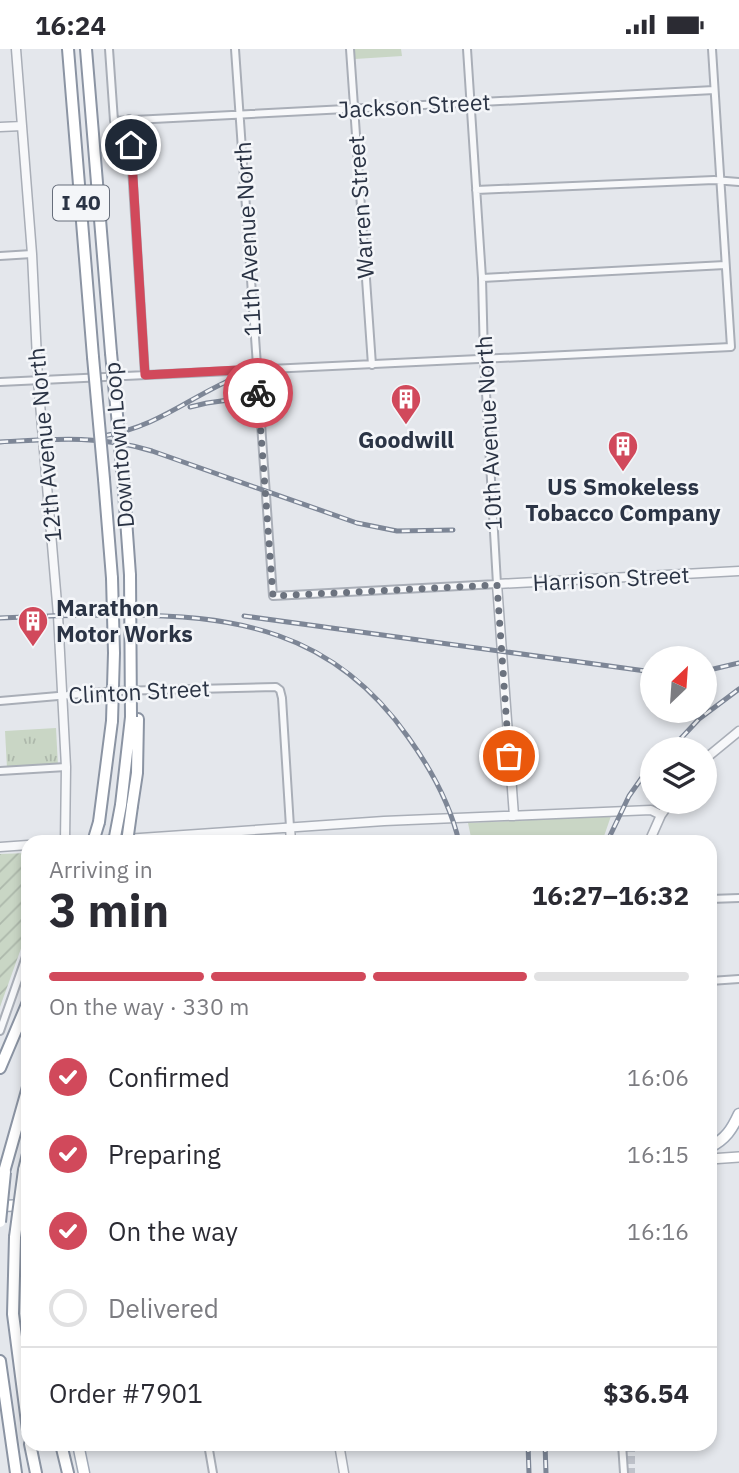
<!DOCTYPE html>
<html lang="en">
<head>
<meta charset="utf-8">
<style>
	:root { --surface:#fff; --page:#f2f2f3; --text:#2b2b33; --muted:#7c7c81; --line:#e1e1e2; --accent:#d1495b }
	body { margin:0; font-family:"IBM Plex Sans",sans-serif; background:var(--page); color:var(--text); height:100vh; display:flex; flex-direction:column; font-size:26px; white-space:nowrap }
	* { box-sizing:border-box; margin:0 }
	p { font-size:23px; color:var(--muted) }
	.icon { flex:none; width:38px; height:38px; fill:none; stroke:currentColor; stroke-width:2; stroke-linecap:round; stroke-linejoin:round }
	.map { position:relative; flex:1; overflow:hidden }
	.panel { position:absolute; left:21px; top:786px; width:696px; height:616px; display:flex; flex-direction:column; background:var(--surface); border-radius:21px; box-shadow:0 4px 10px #0003 }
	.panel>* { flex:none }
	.needle { width:46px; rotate:25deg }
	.buttons { position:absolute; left:640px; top:597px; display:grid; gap:14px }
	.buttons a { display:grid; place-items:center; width:77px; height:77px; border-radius:50%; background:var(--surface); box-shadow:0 4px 10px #0003; font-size:35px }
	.pin { position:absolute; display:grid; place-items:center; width:60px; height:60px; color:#fff; margin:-30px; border:4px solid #fff; border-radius:50%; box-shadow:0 2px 7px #0007 }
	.courier { position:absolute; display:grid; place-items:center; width:70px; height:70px; margin:-35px; border:5px solid #d1495b; border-radius:50%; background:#fff; color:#222; box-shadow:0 2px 9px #0007 }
	.overview em { font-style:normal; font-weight:700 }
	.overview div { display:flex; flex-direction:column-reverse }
	.overview { display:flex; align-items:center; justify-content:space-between; height:119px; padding:0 28px }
	h1 { font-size:46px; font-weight:700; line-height:52px }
	.bar { display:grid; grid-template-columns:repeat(4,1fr); gap:10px 7px; align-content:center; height:84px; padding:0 28px }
	.bar i { height:9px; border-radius:5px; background:var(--line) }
	.bar .selected { background:var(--accent) }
	.bar p { grid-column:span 4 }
	.line { display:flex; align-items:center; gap:18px; padding:0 28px; border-top:2px solid var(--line) }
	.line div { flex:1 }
	ol { padding:0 28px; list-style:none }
	li { display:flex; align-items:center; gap:21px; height:77px }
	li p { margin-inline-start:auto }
	li .icon { padding:7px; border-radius:50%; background:var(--accent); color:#fff; stroke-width:4 }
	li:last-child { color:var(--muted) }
	li i { width:38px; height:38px; border:4px solid var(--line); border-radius:50% }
	.status { display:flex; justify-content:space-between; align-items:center; height:49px; padding:0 35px; background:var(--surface); direction:ltr }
	.status svg { height:19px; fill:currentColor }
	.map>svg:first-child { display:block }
	.grass { fill:url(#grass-tufts) }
	.park { fill:#c9d6c5 }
	.garden { fill:url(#garden-furrows) }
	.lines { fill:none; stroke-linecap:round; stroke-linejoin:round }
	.tertiary-tunnel { stroke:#bfc3cb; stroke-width:8; stroke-dasharray:8 4; stroke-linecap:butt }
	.minor-casing { stroke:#a9aeb7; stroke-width:10 }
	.tertiary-casing { stroke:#a9aeb7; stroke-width:11 }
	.secondary-casing { stroke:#a9aeb7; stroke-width:12 }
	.primary-casing { stroke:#a3abb8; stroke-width:13 }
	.motorway-casing { stroke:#8b94a3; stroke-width:14 }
	.minor { stroke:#f7f8fa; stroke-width:6 }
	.tertiary { stroke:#f7f8fa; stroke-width:8 }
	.secondary { stroke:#fff; stroke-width:9 }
	.primary { stroke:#fff; stroke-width:10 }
	.motorway { stroke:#fff; stroke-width:10 }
	.rail-casing { stroke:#7d8696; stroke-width:5 }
	.rail { stroke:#f4f6f9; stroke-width:2.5; stroke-dasharray:8; stroke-linecap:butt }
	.motorway-bridge-casing { stroke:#8b94a3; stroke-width:14; stroke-linecap:butt }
	.motorway-bridge { stroke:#fff; stroke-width:10 }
	.done { stroke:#6c737f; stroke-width:7; stroke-dasharray:0 12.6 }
	.route { stroke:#d1495b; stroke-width:9 }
	.labels { text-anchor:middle; stroke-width:5; stroke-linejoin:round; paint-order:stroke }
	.shield { fill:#f4f6f9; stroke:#676e7b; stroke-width:2 }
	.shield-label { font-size:21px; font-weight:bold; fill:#2b3445 }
	.street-label { font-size:23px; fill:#2b3445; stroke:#f4f6f9 }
	.poi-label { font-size:23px; font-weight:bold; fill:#2b3445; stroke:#f4f6f9 }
</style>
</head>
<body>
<div class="status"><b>16:24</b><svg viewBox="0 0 49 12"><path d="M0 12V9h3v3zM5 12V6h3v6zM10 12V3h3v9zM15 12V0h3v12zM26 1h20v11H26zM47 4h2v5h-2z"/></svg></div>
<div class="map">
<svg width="739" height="1424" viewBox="0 0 739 1424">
	<defs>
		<pattern id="grass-tufts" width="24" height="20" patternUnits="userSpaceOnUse" patternTransform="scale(1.75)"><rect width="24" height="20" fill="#c9d6c5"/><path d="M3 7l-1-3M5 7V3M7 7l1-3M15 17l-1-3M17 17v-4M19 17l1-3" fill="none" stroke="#adb8ab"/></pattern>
		<pattern id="garden-furrows" width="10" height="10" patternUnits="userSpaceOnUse" patternTransform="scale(1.75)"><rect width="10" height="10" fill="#c9d6c5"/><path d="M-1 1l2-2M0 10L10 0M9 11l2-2" fill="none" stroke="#adb8ab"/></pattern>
	</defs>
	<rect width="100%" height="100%" fill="#e4e7ec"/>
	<path class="grass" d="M56,679l2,38 -51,2 -2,-37z"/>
	<path class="park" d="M354,0h47l1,7 -47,3z
		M611,767l-9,26h-130l-4,-19z"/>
	<path class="garden" d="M28,804v76l-28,78v-153z"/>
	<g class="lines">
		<path class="tertiary-tunnel" d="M631,1395v29"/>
		<g class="minor-casing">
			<path id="minor" d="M109,0l5,72 600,-31
				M235,0l38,547 224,-12 -13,-226 -2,-80 -15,-229
				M350,0l22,316
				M129,70l16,256
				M476,141l238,-10 25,2
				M0,207l32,-2
				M482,229l243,-13
				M0,333l731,-35 -19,-298
				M0,652l116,-10 160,-4 4,3 2,8 8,129
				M0,722l66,-4
				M710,850l29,-1
				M710,932l29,-2
				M0,982l28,-80
				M208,1395l5,29
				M622,1395l2,29"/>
		</g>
		<g class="tertiary-casing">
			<path id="tertiary" d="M16,0l16,205 6,126 20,235 8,152 -1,75
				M0,78l22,-1
				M705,710l34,-28
				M514,767l-17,-232 242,-13
				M290,778l1,15
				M82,793l302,-21 267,-11 10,5
				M649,793l12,-27 10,-14
				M0,798l28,-2
				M339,1395l5,29"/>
		</g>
		<g class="secondary-casing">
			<path id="secondary" d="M710,1110l29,-2"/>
		</g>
		<g class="primary-casing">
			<path id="primary" d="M710,1098c16,-8 22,-18 29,-33
				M0,1157l28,-1
				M78,1395l6,29"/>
		</g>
		<g class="motorway-casing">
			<path id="motorway" d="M68,0l25,308
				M86,0l25,304
				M123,428l7,98
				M104,430l8,99
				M121,756l10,-88
				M132,757l5,-33 1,-54
				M99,773l13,-101
				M0,1019l28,-66
				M28,1105l-4,16 4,20
				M2,1130l26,-92
				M28,1179v50
				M15,1188l-2,77 15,116
				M0,1312l16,112
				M30,1395l6,29
				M61,1395l7,29"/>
		</g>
		<use href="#minor" class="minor"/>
		<use href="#tertiary" class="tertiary"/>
		<use href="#secondary" class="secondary"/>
		<use href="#primary" class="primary"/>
		<use href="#motorway" class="motorway"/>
		<g class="rail-casing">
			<path id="rail" d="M190,358l17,-4 43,-6
				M103,387c55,-9 86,-39 134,-59
				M0,393c54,-3 99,-7 152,9l205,72 40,8 56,-1
				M244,567l409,56
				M0,569c37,-2 75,-3 112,-3 123,-1 221,15 296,122 23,32 42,66 51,105
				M705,622l34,-8
				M671,700l28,-30 40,-30
				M607,793l22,-46 24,-34
				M528,1395l1,29
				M545,1395l1,29"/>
		</g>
		<use href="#rail" class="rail"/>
		<g class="motorway-bridge-casing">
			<path id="motorway-bridge" d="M111,304l12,124
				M93,308l11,122
				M130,526l1,142
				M112,672l2,-68 -2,-75
				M93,793l6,-20
				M114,793l7,-37
				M127,793l5,-36
				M0,1173l5,-50
				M15,1188l9,-67"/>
		</g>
		<use href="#motorway-bridge" class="motorway-bridge"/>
	</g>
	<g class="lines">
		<path class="done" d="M258,344l15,203 224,-11 12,171"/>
		<path class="route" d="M131,96l14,230 111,-6 2,24"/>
	</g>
	<defs>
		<g id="building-pin" transform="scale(1.575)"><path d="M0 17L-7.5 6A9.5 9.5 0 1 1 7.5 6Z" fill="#d1495b" stroke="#f4f6f9"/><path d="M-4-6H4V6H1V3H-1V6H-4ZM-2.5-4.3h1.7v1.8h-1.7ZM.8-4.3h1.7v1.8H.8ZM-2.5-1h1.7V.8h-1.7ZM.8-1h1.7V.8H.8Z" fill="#fff"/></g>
	</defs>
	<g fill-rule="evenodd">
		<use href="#building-pin" x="406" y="350"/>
		<use href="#building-pin" x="623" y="397"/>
		<use href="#building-pin" x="33" y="572"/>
	</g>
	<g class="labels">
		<rect class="shield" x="53" y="136.5" width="56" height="35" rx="5"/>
		<g class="shield-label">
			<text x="81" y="161">I 40</text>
		</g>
		<g class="street-label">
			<text transform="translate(414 57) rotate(-3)" y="8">Jackson Street</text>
			<text transform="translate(361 158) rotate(-94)" y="8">Warren Street</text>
			<text transform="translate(248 190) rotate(-93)" y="8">11th Avenue North</text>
			<text transform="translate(489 384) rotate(-93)" y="8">10th Avenue North</text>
			<text transform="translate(45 396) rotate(-95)" y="8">12th Avenue North</text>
			<text transform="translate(119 396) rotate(-95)" y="8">Downtown Loop</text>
			<text transform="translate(611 530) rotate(-3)" y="8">Harrison Street</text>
			<text transform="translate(139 643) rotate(-3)" y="8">Clinton Street</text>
		</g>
		<g class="poi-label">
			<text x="406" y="399">Goodwill</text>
			<text x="623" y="446">US Smokeless<tspan x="623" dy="26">Tobacco Company</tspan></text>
			<text x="56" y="567" text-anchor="start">Marathon<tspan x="56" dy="26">Motor Works</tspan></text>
		</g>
	</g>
</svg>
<div class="buttons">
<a><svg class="needle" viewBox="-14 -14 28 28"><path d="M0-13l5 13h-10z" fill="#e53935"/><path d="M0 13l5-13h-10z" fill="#7c7c81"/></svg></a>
<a><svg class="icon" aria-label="layers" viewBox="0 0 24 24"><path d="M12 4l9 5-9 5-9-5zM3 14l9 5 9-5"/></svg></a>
</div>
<div class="pin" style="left:509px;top:707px;background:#ea580c"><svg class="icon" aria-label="bag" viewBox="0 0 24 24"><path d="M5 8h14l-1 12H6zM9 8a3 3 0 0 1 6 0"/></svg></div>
<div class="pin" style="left:131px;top:96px;background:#1f2937"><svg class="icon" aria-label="home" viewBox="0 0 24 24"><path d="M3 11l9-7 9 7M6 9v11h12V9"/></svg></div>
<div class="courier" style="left:258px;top:344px"><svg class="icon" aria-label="bike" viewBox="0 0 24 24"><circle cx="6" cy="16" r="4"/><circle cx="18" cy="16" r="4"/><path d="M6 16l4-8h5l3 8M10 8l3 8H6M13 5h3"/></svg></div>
<section class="panel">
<div class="overview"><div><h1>3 min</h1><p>Arriving in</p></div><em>16:27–16:32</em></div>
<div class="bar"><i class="selected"></i><i class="selected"></i><i class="selected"></i><i></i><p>On the way · 330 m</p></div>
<ol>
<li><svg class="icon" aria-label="check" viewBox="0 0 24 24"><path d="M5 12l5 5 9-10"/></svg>Confirmed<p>16:06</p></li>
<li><svg class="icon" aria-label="check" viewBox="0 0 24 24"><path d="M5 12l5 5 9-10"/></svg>Preparing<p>16:15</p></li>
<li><svg class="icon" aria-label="check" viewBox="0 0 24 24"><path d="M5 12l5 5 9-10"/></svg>On the way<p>16:16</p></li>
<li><i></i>Delivered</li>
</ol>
<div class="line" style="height:91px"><div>Order #7901</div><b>$36.54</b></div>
</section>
</div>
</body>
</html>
